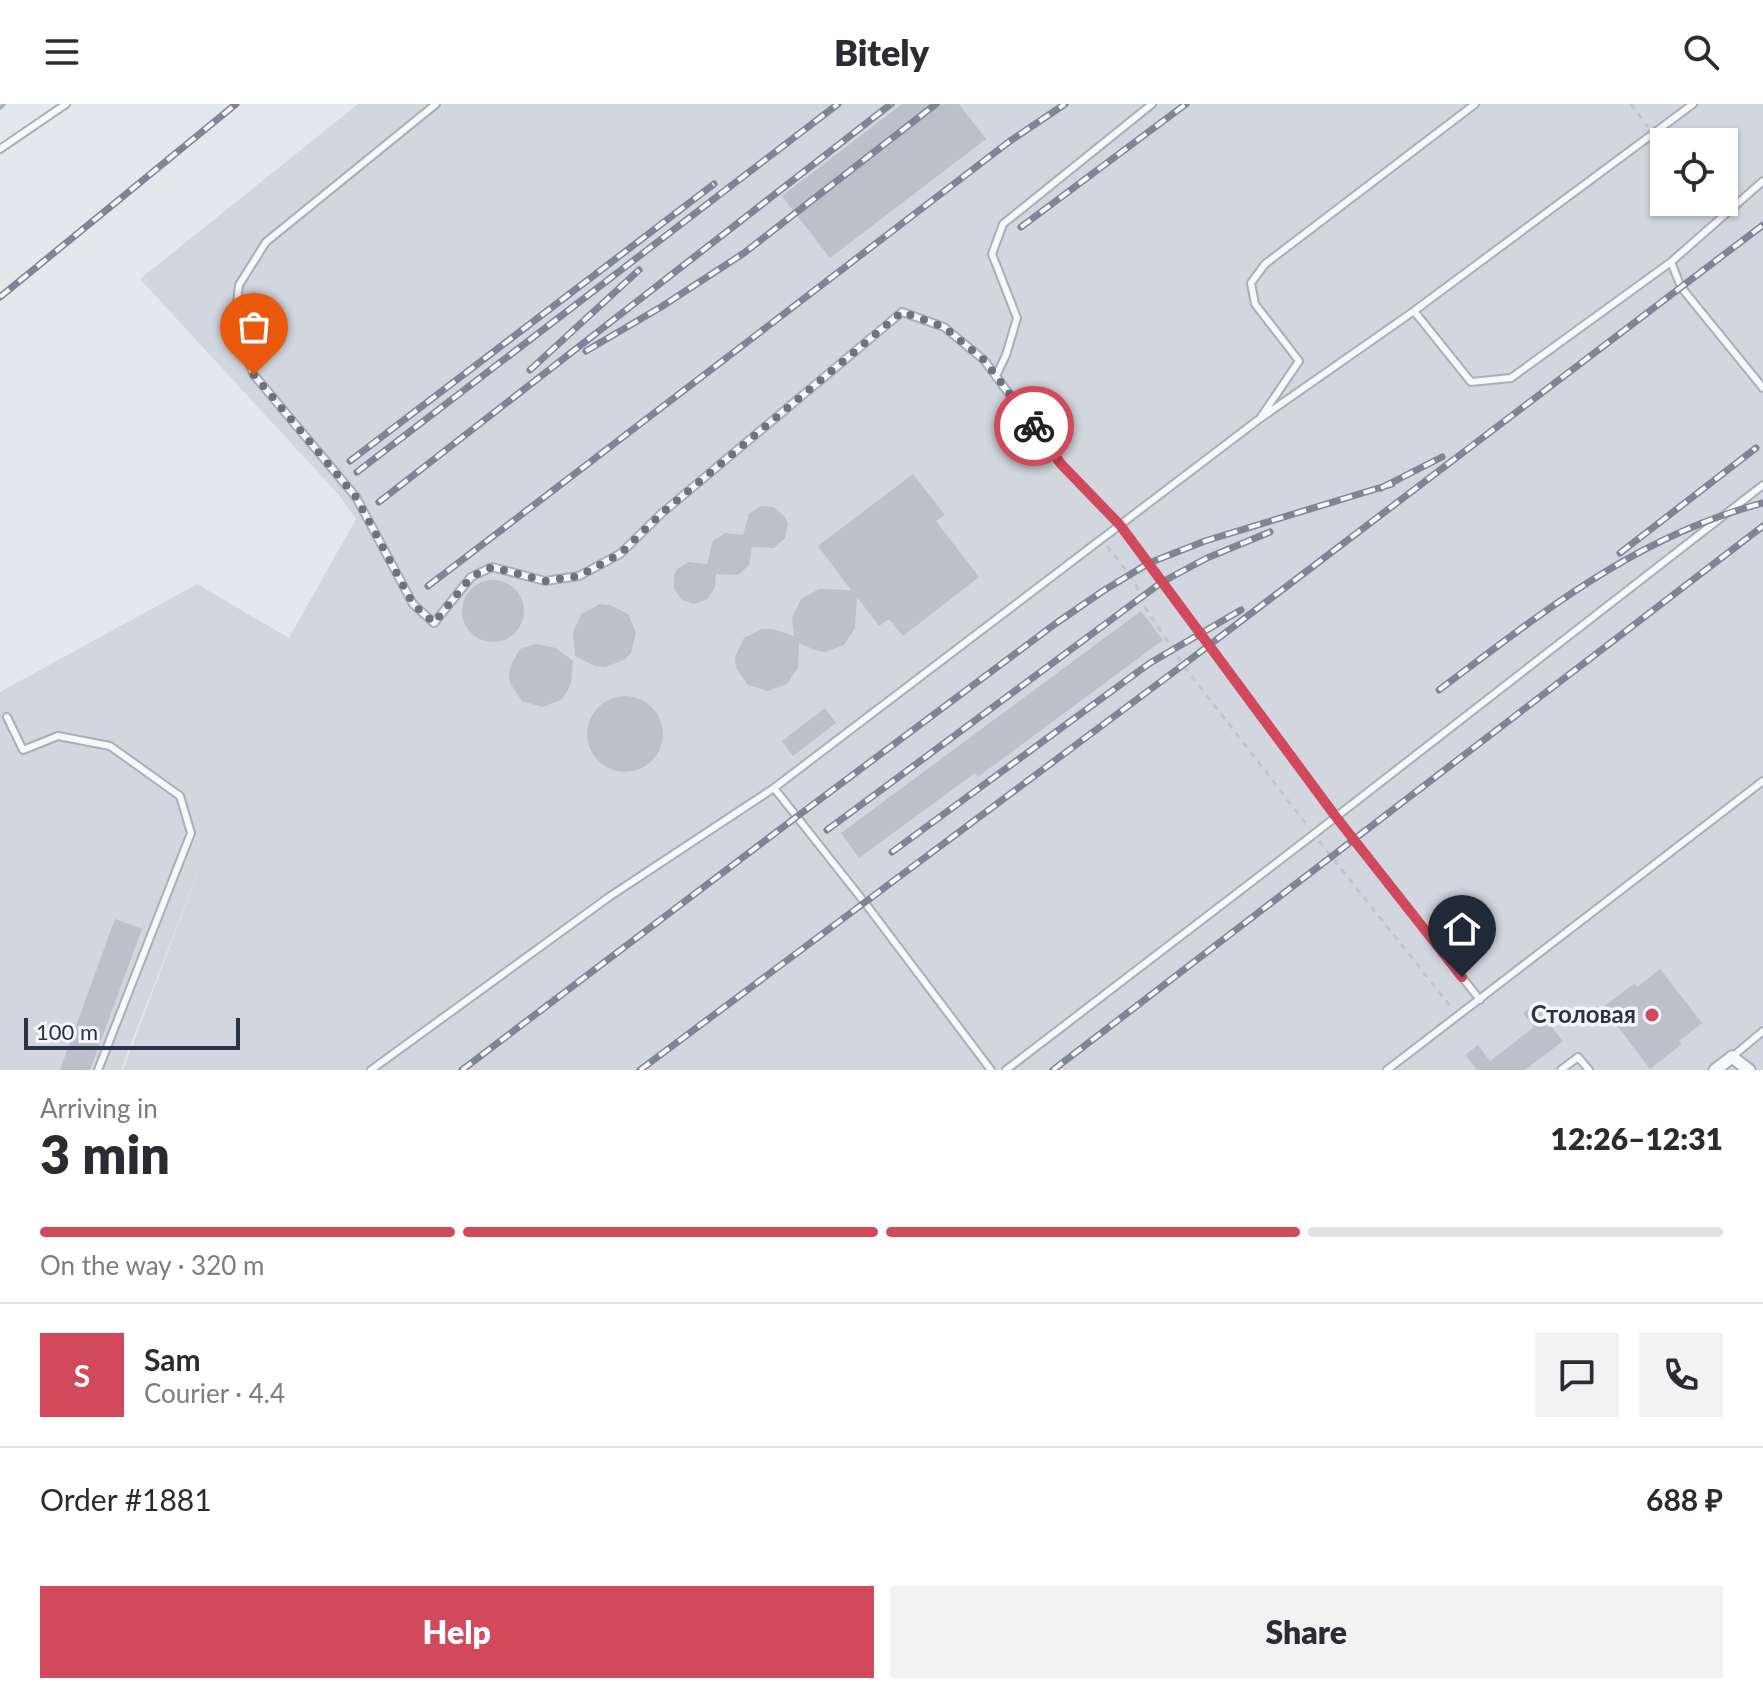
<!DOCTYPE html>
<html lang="en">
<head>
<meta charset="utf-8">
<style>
	:root { --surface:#fff; --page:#f2f2f3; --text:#2b2b33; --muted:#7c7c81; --line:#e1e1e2; --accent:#d1495b }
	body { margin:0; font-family:Lato,sans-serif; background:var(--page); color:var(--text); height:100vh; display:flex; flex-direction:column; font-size:30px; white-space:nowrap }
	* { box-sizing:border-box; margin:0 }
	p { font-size:26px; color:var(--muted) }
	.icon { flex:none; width:44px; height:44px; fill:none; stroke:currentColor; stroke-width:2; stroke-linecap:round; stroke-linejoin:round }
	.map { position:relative; height:966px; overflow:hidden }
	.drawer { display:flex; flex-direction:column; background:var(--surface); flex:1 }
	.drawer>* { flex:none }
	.tools { position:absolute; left:1650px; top:24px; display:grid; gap:16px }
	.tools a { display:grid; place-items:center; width:88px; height:88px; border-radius:0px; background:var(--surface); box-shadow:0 2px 6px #0004; font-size:40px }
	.scale { position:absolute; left:24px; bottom:20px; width:216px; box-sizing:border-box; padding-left:8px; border:4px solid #2b3445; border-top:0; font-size:22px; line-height:28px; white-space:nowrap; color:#2b3445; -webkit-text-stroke:6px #f4f6f9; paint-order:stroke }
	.pin { position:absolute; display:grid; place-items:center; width:68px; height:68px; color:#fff; margin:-82px -34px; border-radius:50% 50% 50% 0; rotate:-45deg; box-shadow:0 0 8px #0007 }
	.pin .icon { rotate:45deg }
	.courier { position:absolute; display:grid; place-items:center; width:80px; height:80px; margin:-40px; border:6px solid #d1495b; border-radius:50%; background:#fff; color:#222; box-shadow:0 2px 10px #0007 }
	.summary em { font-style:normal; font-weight:800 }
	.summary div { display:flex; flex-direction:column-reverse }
	.summary { display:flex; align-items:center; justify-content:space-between; height:136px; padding:0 40px }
	h1 { font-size:52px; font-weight:800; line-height:60px }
	.bar { display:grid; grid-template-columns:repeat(4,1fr); gap:12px 8px; align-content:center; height:96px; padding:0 40px }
	.bar i { height:10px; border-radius:6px; background:var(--line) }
	.bar .current { background:var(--accent) }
	.bar p { grid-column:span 4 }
	.line { display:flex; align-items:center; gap:20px; padding:0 40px; border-top:2px solid var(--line) }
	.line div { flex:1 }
	.round { display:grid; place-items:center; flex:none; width:84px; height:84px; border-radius:0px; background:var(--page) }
	.primary-button { display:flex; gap:16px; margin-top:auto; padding:16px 40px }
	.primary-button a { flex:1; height:92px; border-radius:0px; background:var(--accent); color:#fff; font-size:32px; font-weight:800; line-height:92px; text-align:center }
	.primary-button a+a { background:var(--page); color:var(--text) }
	header { display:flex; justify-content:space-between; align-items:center; height:104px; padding:0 40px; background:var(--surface); font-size:36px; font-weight:800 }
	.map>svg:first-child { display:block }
	.built { fill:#d2d6de; fill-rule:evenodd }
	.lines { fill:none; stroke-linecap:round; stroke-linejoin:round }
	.stream { stroke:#9fb4cc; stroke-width:4 }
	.building { fill:#bbc0ca }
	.service-casing { stroke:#a9aeb7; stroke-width:10 }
	.minor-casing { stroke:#a9aeb7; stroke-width:15 }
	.path { stroke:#c2c5cb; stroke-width:3; stroke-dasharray:6 6; stroke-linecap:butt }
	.service { stroke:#f7f8fa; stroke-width:6 }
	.minor { stroke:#f7f8fa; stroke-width:11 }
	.rail-casing { stroke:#7d8696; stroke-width:7 }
	.rail { stroke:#f4f6f9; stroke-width:4; stroke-dasharray:12; stroke-linecap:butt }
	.done { stroke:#6c737f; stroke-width:8; stroke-dasharray:0 14.4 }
	.route { stroke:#d1495b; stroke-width:10 }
	.poi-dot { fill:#d1495b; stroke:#f4f6f9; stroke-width:3 }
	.labels { text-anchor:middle; stroke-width:7; stroke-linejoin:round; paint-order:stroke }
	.poi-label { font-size:24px; font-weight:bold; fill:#2b3445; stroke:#f4f6f9; text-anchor:end }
</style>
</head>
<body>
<header><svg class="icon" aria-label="menu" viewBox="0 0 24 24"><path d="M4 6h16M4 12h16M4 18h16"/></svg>Bitely<svg class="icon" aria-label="search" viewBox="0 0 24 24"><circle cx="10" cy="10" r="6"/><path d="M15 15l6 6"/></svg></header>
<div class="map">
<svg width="1763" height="966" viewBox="0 0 1763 966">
	<rect width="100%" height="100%" fill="#e4e7ec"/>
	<path class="built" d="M358,0h1405v966h-1640l90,-237 -92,237h-121v-378l197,-108 92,54 67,-119 -17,-24 -199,-216zM1664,38h60v60h-60z"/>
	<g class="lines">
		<path class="stream" d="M0,4l4,-4"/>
	</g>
	<path class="building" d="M902,0h57l27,35 -156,119 -48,-62z
		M913,370l32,41 -9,6 43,56 -76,59 -14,-17 -10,7 -22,-29 -2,31 -11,17 -19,7 -10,-2 -16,-7 -1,24 -11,17 -19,7 -20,-6 -12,-17 -1,-11 9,-19 18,-9h11l21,7 -2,-18 9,-19 18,-10 32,1 -33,-44z
		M760,402l14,1 11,10 3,7 -3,14 -11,10 -22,-1 -3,18 -11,10 -22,-1 -1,13 -7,12 -14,5 -12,-4 -8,-11v-14l3,-6 11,-7 19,2 6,-23 12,-8 18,2 6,-21z
		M462 507a31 31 0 1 1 62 0a31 31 0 1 1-62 0Z
		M600,500l10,1 18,9 8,19 -5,20 -7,7 -19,7 -10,-1 -20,-10 -2,-23 8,-19z
		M1141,507l22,29 -185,137 -3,-4 -116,85 -18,-25z
		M536,540l20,4 17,13 -2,22 -4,9 -6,8 -19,7 -20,-6 -12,-18 -1,-10 3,-10 8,-14z
		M587 630a38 38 0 1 1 76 0a38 38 0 1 1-76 0Z
		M825,604l11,15 -43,33 -11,-15z
		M115,815l27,10 -18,49 -34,92h-30z
		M1660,865l42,54 -23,18 3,3 -32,25 -47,-62 32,-24 2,4z
		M1534,900l29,37 -38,29h-48l-12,-15 13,-10 12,16 44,-34 -11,-14z"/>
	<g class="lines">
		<g class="service-casing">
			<path id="service" d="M436,0l-170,138 -27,43 -5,43 20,47 102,122 57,107 21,19 37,-46 21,-10 53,14 34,-5 41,-22 42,-41 240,-201 42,15 40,33 77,104 59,61 216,292 144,183
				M0,45l66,-45
				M1671,158l10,25 82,101
				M1414,207l57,71 40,-4 160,-116 92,-81
				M996,272l10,-21 11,-37 -25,-64 11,-30 149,-120
				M1261,313l38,-56 -44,-57 -4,-21 14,-19 210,-160
				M7,613l16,33 35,-14 52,10 70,50 11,37 -93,237
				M774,684l91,115 126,167
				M1732,953l31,-26
				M371,966l238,-173 165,-109 484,-368 156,-109 279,-207
				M1006,966l308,-236 449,-349
				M1387,966l376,-289
				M1561,966l17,-13 11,13"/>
		</g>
		<g class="minor-casing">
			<path id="minor" d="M1715,966l17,-13 17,13"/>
		</g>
		<path class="path" d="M1631,0l17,23
			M1107,442l28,36 9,24 39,59 124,160
			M1319,737l132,166"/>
		<use href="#service" class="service"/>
		<use href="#minor" class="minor"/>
		<g class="rail-casing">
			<path id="rail" d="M1021,123l165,-123
				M0,193l236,-193
				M586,247l75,-44 83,-54 192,-149
				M530,266l109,-100
				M350,357l364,-277
				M357,368l481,-368
				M1381,384l61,-31
				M379,398l512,-398
				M1620,449l136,-105
				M428,482l582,-445 55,-37
				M1439,586c103,-77 197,-154 324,-187
				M827,726l335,-248 45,-24 63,-26
				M892,748l258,-189 91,-53
				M462,966l333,-252 260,-194 48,-33 46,-28 56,-22 187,-57
				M640,966l543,-405 580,-440
				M1053,966l710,-544"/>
		</g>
		<use href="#rail" class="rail"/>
	</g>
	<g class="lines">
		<path class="done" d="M254,271l102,122 57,107 21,19 37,-46 21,-10 53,14 34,-5 41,-22 42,-41 240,-201 42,15 40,33 50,66"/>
		<path class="route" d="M1034,322l27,38 59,61 216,292 126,160"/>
	</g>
	<circle class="poi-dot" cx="1652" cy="911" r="8"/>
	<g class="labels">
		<g class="poi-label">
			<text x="1636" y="919">Столовая</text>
		</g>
	</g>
</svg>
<div class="tools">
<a><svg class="icon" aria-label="locate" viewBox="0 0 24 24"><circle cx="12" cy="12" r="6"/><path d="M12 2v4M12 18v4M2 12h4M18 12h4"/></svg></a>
</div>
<div class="scale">100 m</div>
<div class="pin" style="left:254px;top:271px;background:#ea580c"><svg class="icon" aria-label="bag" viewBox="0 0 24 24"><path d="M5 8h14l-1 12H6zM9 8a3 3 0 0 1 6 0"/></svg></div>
<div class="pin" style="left:1462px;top:873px;background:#1f2937"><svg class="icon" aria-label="home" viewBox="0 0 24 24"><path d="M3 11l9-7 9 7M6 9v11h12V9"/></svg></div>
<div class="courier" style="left:1034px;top:322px"><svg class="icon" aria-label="bike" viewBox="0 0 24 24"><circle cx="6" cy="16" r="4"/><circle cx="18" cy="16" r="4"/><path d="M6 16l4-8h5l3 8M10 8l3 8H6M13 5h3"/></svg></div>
</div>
<section class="drawer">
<div class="summary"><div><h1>3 min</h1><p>Arriving in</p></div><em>12:26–12:31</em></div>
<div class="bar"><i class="current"></i><i class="current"></i><i class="current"></i><i></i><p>On the way · 320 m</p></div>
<div class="line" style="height:144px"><b class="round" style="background:var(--accent);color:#fff">S</b><div><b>Sam</b><p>Courier · 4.4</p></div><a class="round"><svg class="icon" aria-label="chat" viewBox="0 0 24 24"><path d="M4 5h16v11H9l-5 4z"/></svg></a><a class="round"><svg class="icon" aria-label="phone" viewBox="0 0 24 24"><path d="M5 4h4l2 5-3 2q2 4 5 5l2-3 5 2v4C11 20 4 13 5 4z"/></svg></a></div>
<div class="line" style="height:104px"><div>Order #1881</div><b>688 ₽</b></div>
<div class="primary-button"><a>Help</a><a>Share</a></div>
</section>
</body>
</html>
